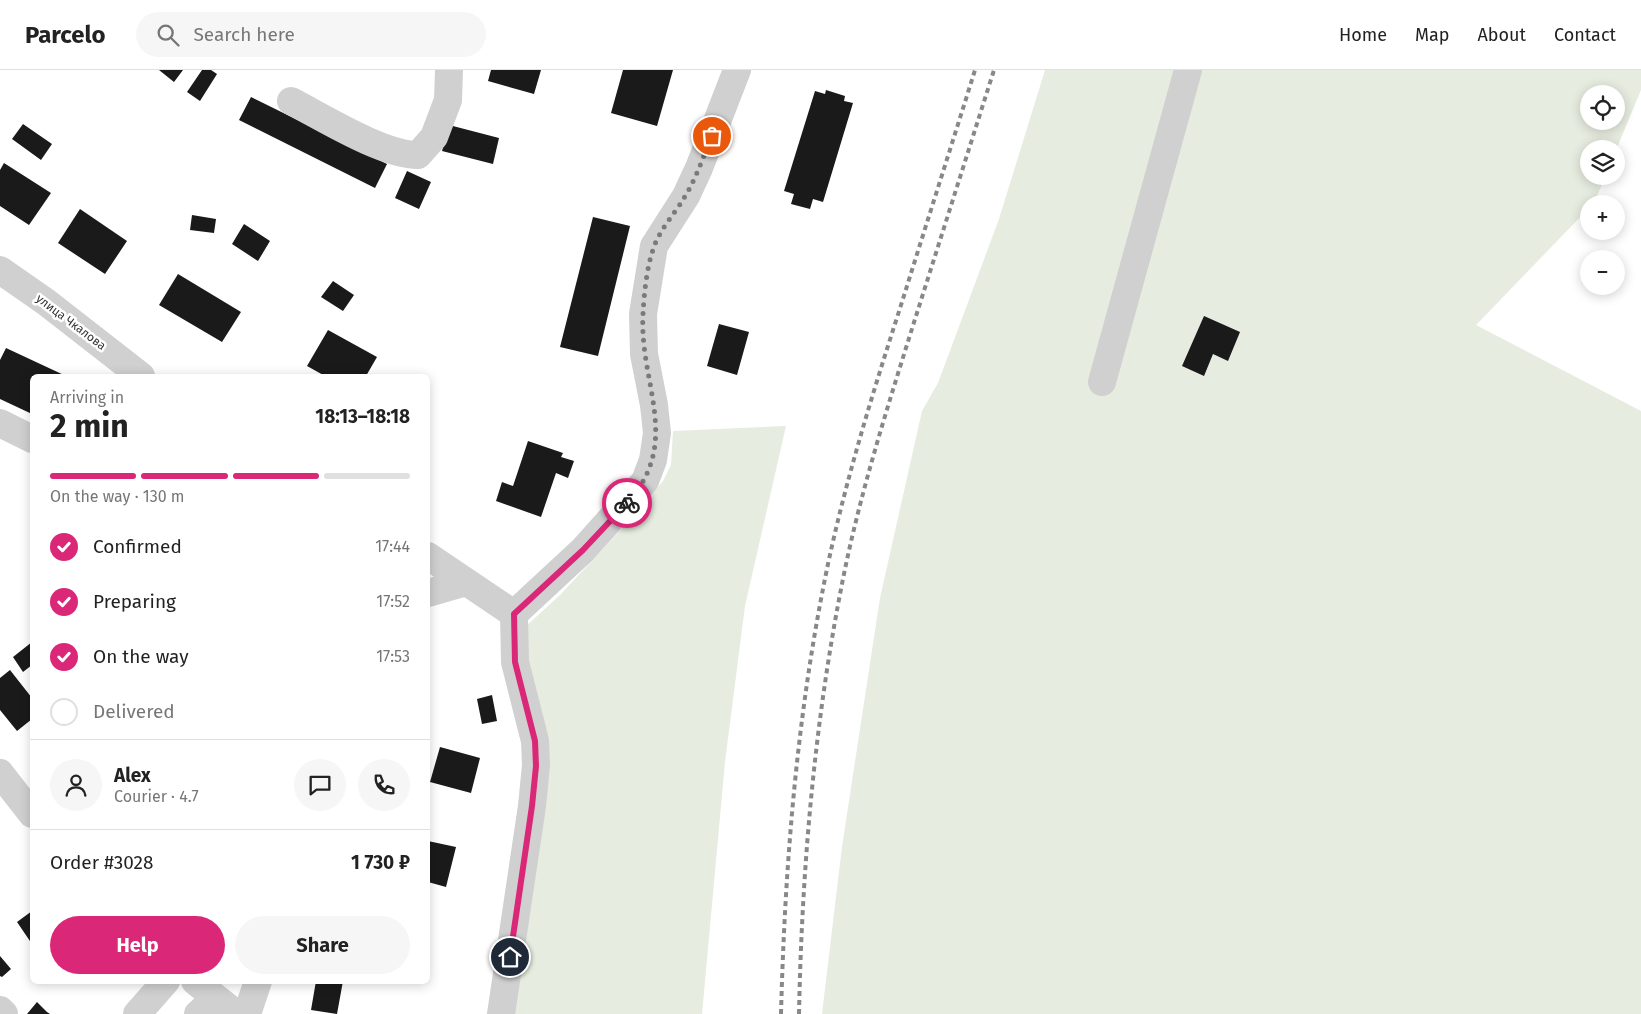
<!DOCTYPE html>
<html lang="en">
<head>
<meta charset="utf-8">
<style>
	:root { --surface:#fff; --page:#f6f6f6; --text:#222; --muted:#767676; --line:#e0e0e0; --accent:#db2777 }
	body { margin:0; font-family:"Fira Sans",sans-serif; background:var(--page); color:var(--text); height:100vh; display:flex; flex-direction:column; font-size:19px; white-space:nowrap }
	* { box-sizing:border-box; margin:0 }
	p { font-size:16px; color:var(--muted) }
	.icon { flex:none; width:28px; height:28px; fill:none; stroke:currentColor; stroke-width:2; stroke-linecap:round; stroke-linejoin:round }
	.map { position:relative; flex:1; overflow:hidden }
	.details { position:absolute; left:30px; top:304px; width:400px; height:610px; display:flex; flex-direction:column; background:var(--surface); border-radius:8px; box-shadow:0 2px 12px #0003 }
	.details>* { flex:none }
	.controls { position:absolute; left:1580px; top:15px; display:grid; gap:10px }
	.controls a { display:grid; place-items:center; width:45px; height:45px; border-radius:50%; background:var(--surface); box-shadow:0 2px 12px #0003; font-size:25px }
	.pin { position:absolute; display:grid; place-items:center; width:42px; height:42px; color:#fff; margin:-21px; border:2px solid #fff; border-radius:50%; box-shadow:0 1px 5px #0007 }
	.courier { position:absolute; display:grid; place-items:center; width:50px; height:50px; margin:-25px; border:4px solid #db2777; border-radius:50%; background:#fff; color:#222; box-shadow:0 1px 6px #0007 }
	.head em { font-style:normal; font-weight:700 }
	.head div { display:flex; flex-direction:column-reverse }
	.head { display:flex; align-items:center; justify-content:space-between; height:85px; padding:0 20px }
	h1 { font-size:32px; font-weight:700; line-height:38px }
	.bar { display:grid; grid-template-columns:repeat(4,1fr); gap:8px 5px; align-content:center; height:60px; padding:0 20px }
	.bar i { height:6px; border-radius:4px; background:var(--line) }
	.bar .selected { background:var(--accent) }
	.bar p { grid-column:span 4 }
	.line { display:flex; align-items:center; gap:12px; padding:0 20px; border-top:1px solid var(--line) }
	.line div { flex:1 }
	.round { display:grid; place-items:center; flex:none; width:52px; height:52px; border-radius:26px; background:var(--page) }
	ol { padding:0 20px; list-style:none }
	li { display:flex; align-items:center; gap:15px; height:55px }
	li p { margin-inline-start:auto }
	li .icon { padding:5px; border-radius:50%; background:var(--accent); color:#fff; stroke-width:4 }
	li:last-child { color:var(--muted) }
	li i { width:28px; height:28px; border:2px solid var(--line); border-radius:50% }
	.button { display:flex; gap:10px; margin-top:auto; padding:10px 20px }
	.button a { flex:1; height:58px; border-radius:30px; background:var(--accent); color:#fff; font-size:20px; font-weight:700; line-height:58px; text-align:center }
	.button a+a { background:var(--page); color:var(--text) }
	header { display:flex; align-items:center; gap:30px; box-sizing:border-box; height:70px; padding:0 25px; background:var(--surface); border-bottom:1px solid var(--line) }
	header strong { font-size:24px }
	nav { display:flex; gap:28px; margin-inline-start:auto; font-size:18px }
	.search { width:350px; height:45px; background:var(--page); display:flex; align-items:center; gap:12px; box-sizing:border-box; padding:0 18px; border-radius:28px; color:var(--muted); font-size:19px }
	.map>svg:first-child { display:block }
	.green { fill:#e6ecdf; fill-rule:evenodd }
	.building { fill:#1a1a1a }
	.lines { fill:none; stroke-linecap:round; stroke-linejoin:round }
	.minor { stroke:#d0d0d0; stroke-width:28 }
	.rail { stroke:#888; stroke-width:4; stroke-dasharray:5 4; stroke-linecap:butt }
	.done { stroke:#7a7a7a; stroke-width:5; stroke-dasharray:0 9 }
	.route { stroke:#db2777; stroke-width:6 }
	.labels { text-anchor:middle; stroke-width:5; stroke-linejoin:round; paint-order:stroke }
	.street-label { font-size:12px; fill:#333; stroke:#fff }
</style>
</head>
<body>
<header>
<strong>Parcelo</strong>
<div class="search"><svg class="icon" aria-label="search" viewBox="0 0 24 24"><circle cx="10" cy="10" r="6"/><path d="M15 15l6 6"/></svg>Search here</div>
<nav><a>Home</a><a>Map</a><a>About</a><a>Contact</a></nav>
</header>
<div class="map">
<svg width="1641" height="944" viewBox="0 0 1641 944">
	<rect width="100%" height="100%" fill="#fff"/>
	<path class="green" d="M1045,0h596v20l-25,60 -27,-1v27h17l-13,28h-4v4l-113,117 165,86v603h-819l20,-167 38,-249 42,-187 16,-28 61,-164zM1589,24h27v27h-27z
		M786,356l-41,180 -20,156 -23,252h-190l29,-192 -18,-193 37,-34 68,-73 35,-41 8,-16 2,-34z"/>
	<path class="building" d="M159,0h24l-9,12z
		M202,0h9l6,4 -17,27 -13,-9z
		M491,0h50l-7,24 -46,-13z
		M623,0h50l-16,56 -46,-13z
		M826,20l19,6 -1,5 9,2 -30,99 -10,-3 -3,10 -19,-5 3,-10 -10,-3 31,-100 10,3z
		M251,27l136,67 -12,24 -136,-68z
		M23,54l29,20 -11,16 -29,-21z
		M449,55l50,13 -6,26 -51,-13z
		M4,93l47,30 -22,32 -29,-19v-36z
		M407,101l24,11 -12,27 -24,-11z
		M80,139l47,32 -22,33 -47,-31z
		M192,145l24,4 -2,14 -24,-3z
		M593,147l37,9 -32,130 -38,-9z
		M244,154l26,17 -12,20 -26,-17z
		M178,204l63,38 -19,30 -63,-37z
		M333,211l21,14 -11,16 -22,-14z
		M1204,246l36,16 -12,29 -15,-7 -9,22 -22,-10z
		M719,254l30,8 -12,43 -30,-9z
		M328,260l49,27 -11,19h-41l-18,-10z
		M6,278l60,28h-34v38l-32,-15v-39z
		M528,371l35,12 -2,4 13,4 -6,17 -12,-5 -15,44 -45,-16 6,-19 11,4z
		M32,572v23l-9,7 -10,-15z
		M10,600l22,28v21l-15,12 -17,-21v-32z
		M492,625l5,26 -15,3 -5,-25z
		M440,677l40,11 -9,35 -41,-11z
		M428,771l28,6 -10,40 -18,-5z
		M32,841v33l-15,-22z
		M0,886l11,13 -9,8 -2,-1z
		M316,911h27l-6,33 -26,-4z
		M37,932l10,10 3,2h-23z"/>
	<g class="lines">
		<path class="minor" d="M291,31c33,17 92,54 127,54l16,-18 14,-37 1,-30
			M0,200l46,32 95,74
			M1102,312l86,-312
			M0,353l32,16
			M428,486l86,58
			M428,523l38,-11
			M0,703l32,41
			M195,911l41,33
			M0,940l4,4
			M137,944l29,-33
			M198,944l18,-16
			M247,944l11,-33
			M501,944l31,-208 4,-41 -1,-24 -20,-79 -1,-48 69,-64 62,-69 8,-21 4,-27 -3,-28 -10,-51 -1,-40 11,-68 32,-50 13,-28 38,-98"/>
		<path class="rail" d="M781,944c4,-151 16,-302 47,-450 19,-89 46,-175 74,-262 24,-77 49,-155 73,-232
			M799,944c3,-149 16,-299 46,-445 18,-86 45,-170 71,-253 26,-82 52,-164 78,-246"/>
	</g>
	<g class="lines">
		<path class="done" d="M627,433c56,-61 12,-119 16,-189 1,-20 4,-49 11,-67 5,-16 21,-34 30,-49 12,-19 19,-41 28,-62"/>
		<path class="route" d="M510,887l22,-151 4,-40 -1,-25 -20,-79 -1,-48 69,-64 44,-47"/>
	</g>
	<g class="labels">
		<g class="street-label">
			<text transform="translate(71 252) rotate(37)" y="4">улица Чкалова</text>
		</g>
	</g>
</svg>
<div class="controls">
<a><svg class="icon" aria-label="locate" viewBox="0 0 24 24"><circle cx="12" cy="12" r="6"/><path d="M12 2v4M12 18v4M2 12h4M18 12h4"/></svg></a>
<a><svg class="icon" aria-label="layers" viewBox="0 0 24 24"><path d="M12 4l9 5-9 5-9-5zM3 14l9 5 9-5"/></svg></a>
<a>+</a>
<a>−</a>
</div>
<div class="pin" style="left:712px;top:66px;background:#ea580c"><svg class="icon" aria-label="bag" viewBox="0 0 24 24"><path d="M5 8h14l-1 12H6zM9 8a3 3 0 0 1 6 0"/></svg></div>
<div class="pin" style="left:510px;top:887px;background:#1f2937"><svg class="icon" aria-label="home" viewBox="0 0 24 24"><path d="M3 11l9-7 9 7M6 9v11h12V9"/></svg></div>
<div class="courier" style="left:627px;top:433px"><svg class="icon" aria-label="bike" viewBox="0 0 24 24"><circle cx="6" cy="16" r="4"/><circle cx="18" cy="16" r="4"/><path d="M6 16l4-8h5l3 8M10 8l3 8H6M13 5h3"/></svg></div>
<section class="details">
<div class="head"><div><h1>2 min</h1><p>Arriving in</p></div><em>18:13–18:18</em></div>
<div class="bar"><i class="selected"></i><i class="selected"></i><i class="selected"></i><i></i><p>On the way · 130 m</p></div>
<ol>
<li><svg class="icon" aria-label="check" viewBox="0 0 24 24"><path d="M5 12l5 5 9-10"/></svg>Confirmed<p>17:44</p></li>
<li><svg class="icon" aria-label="check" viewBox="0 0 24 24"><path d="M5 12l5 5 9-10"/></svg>Preparing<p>17:52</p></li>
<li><svg class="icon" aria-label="check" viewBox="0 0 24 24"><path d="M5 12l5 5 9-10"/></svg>On the way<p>17:53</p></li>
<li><i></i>Delivered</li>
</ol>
<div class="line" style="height:90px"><a class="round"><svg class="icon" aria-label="person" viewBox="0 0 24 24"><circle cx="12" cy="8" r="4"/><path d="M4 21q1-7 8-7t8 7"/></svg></a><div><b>Alex</b><p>Courier · 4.7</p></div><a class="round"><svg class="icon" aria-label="chat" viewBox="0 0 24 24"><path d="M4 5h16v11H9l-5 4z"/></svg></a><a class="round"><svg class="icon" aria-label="phone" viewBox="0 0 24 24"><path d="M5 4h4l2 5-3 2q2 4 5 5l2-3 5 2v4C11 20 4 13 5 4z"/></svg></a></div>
<div class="line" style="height:65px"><div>Order #3028</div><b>1 730 ₽</b></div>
<div class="button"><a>Help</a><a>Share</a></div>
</section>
</div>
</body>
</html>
